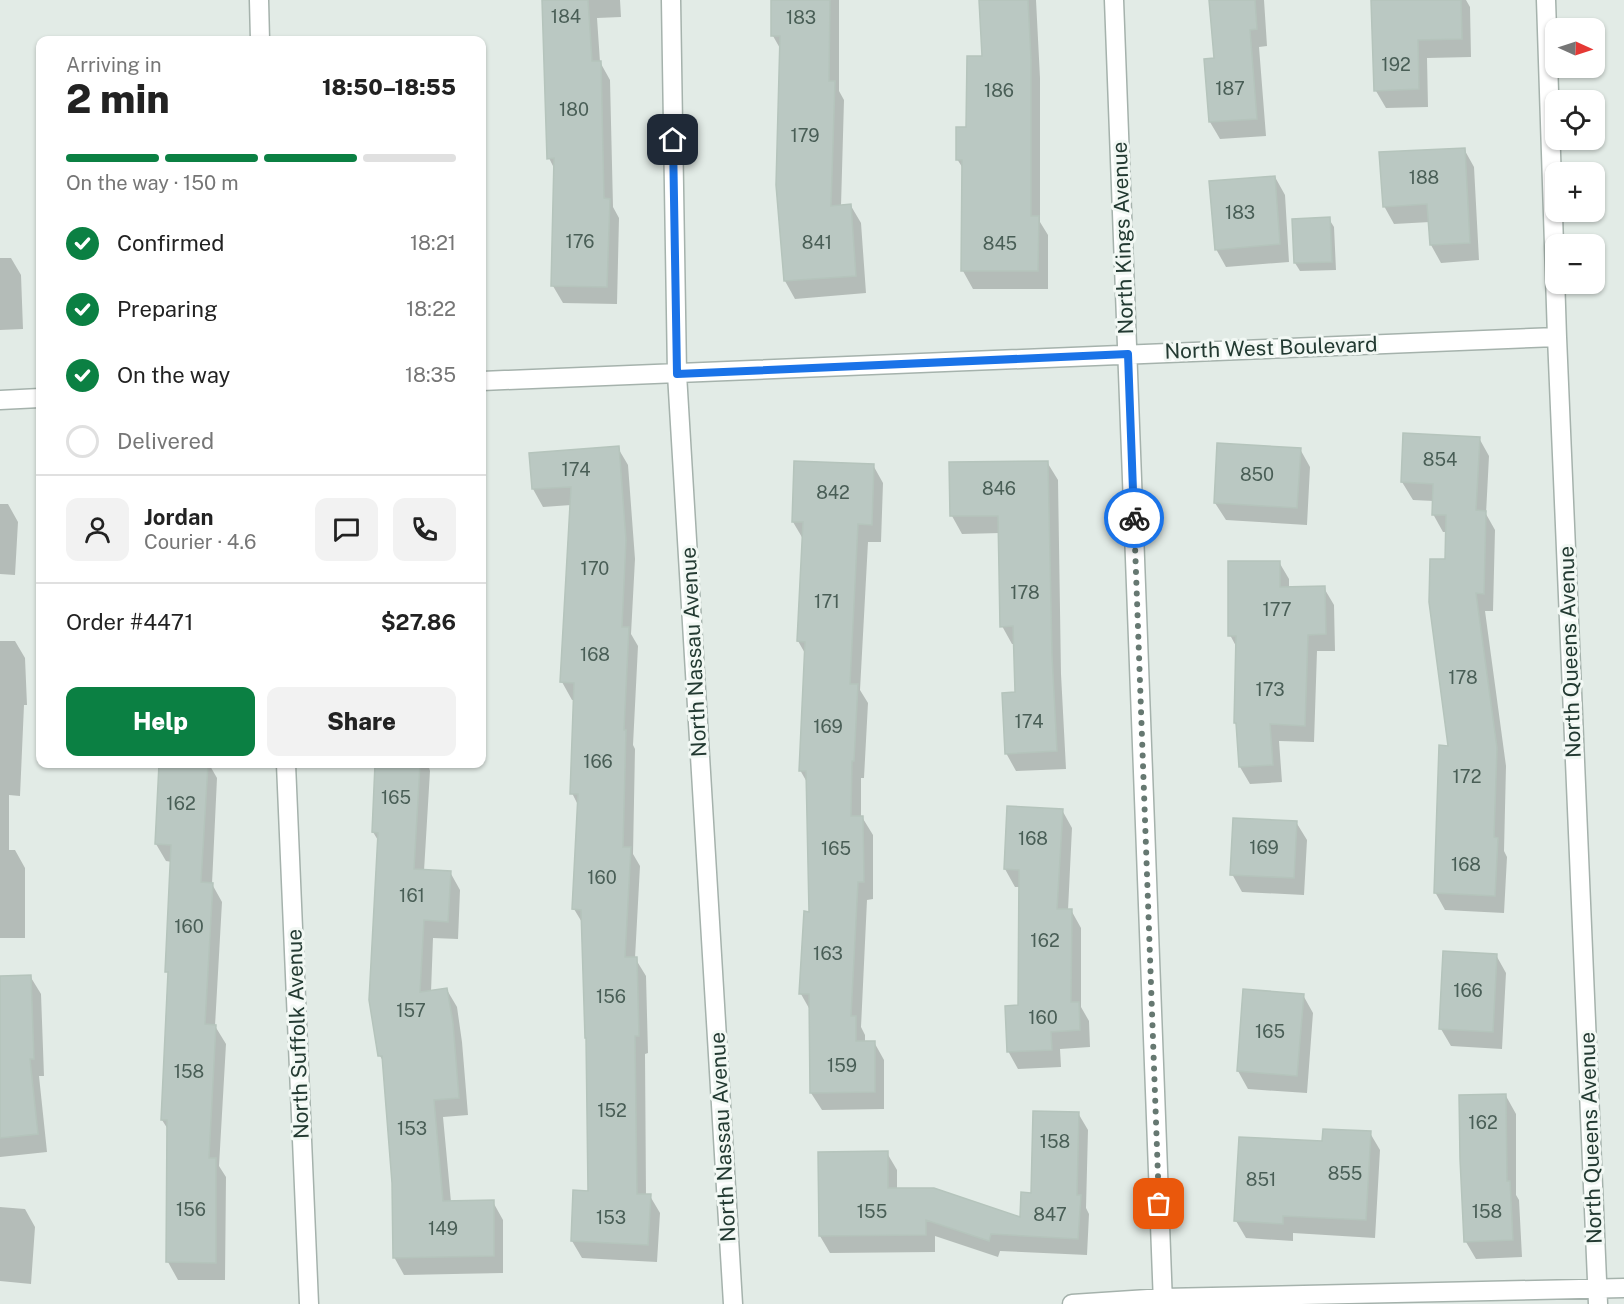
<!DOCTYPE html>
<html lang="en">
<head>
<meta charset="utf-8">
<style>
	:root { --surface:#fff; --page:#f2f2f2; --text:#222; --muted:#767676; --line:#e0e0e0; --accent:#0b8043 }
	body { margin:0; font-family:"Public Sans",sans-serif; background:var(--page); color:var(--text); height:100vh; display:flex; flex-direction:column; font-size:22px; white-space:nowrap }
	* { box-sizing:border-box; margin:0 }
	p { font-size:20px; color:var(--muted) }
	.icon { flex:none; width:33px; height:33px; fill:none; stroke:currentColor; stroke-width:2; stroke-linecap:round; stroke-linejoin:round }
	.map { position:relative; flex:1; overflow:hidden }
	.side { position:absolute; left:36px; top:36px; width:450px; height:732px; display:flex; flex-direction:column; background:var(--surface); border-radius:12px; box-shadow:0 2px 4px #0004 }
	.side>* { flex:none }
	.needle { width:39px; rotate:93deg }
	.fabs { position:absolute; left:1545px; top:18px; display:grid; gap:12px }
	.fabs a { display:grid; place-items:center; width:60px; height:60px; border-radius:12px; background:var(--surface); box-shadow:0 2px 4px #0004; font-size:30px }
	.pin { position:absolute; display:grid; place-items:center; width:51px; height:51px; color:#fff; margin:-26px; border-radius:12px; box-shadow:0 3px 9px #0006 }
	.courier { position:absolute; display:grid; place-items:center; width:60px; height:60px; margin:-30px; border:4px solid #1a73e8; border-radius:50%; background:#fff; color:#222; box-shadow:0 2px 8px #0007 }
	.head em { font-style:normal; font-weight:800 }
	.head div { display:flex; flex-direction:column-reverse }
	.head { display:flex; align-items:center; justify-content:space-between; height:102px; padding:0 30px }
	h1 { font-size:39px; font-weight:800; line-height:45px }
	.bar { display:grid; grid-template-columns:repeat(4,1fr); gap:9px 6px; align-content:center; height:72px; padding:0 30px }
	.bar i { height:8px; border-radius:4px; background:var(--line) }
	.bar .current { background:var(--accent) }
	.bar p { grid-column:span 4 }
	.line { display:flex; align-items:center; gap:15px; padding:0 30px; border-top:2px solid var(--line) }
	.line div { flex:1 }
	.round { display:grid; place-items:center; flex:none; width:63px; height:63px; border-radius:12px; background:var(--page) }
	ol { padding:0 30px; list-style:none }
	li { display:flex; align-items:center; gap:18px; height:66px }
	li p { margin-inline-start:auto }
	li .icon { padding:6px; border-radius:50%; background:var(--accent); color:#fff; stroke-width:4 }
	li:last-child { color:var(--muted) }
	li i { width:33px; height:33px; border:3px solid var(--line); border-radius:50% }
	.action { display:flex; gap:12px; margin-top:auto; padding:12px 30px }
	.action a { flex:1; height:69px; border-radius:12px; background:var(--accent); color:#fff; font-size:24px; font-weight:800; line-height:69px; text-align:center }
	.action a+a { background:var(--page); color:var(--text) }
	.map>svg:first-child { display:block }
	.shadow { fill:#0003 }
	.building { fill:#bac8c2; stroke:#b5c4bc; stroke-width:1.5 }
	.lines { fill:none; stroke-linecap:round; stroke-linejoin:round }
	.minor-casing { stroke:#a5b2ac; stroke-width:21 }
	.minor { stroke:#fff; stroke-width:18 }
	.done { stroke:#667871; stroke-width:6; stroke-dasharray:0 10.8 }
	.route { stroke:#1a73e8; stroke-width:8 }
	.labels { text-anchor:middle; stroke-width:6; stroke-linejoin:round; paint-order:stroke }
	.number-label { font-size:18px; fill:#495e56 }
	.street-label { font-size:21px; fill:#233a32; stroke:#f2f8f4 }
</style>
</head>
<body>
<div class="map">
<svg width="1624" height="1304" viewBox="0 0 1624 1304">
	<rect width="100%" height="100%" fill="#e2ebe6"/>
	<path class="shadow" d="M544,0h76l1,17 -24,1 3,44 10,18 3,127 6,11 -2,86 -54,-1 -10,-17 2,-116 -6,-12z
		M773,0h66v91l5,9 -3,106h10l10,17 5,70 -71,6 -10,-18 -7,-97 3,-134 -8,-14z
		M981,0h55l4,78v144l8,13v54h-75l-10,-18 1,-101 -7,-11 11,-30 16,-72z
		M1211,0h53l3,46 -8,1 7,89 -46,3 -10,-17 5,-63z
		M1373,0h93l4,7 1,50 -44,1 1,49 -42,1 -10,-17z
		M1464,149l10,18 5,93 -38,3 -10,-18 -1,-23 -36,2 -10,-18z
		M1275,177l10,18 4,67 -63,5 -10,-18z
		M1329,219l5,8 2,43 -36,1 -5,-8 -1,-43z
		M0,258h11l10,17 2,54 -23,1z
		M1405,434l74,4 10,18 -3,58 9,16 -2,81h-8l21,155 -2,85 3,6 -3,56 -59,-3 -10,-18 15,-145 -3,-215h-4l-10,-18 1,-13 -21,-1 -11,-18z
		M618,448l10,17 7,94 -4,75 7,12 -5,99 2,4 -2,105 7,12 -5,92 11,18 2,77 -3,1 1,142h4l10,17 -3,49 -75,-4 -10,-17 18,-48 -2,-153 -5,-116 -9,-15 5,-102 -7,-14 3,-93h-3l-10,-18 9,-177 -28,2 -10,-18z
		M1300,449l10,18 -3,58 -81,-5 -11,-17z
		M1047,462l11,18 3,194 5,95 -50,2 -10,-18 10,-59 -1,-50h-3l-10,-18 -2,-93 -38,1 -10,-18 -1,-53z
		M873,465l10,18 -2,59h-13l-8,148 8,13 -4,75h-3v39h1l11,18v64l-6,1 -6,127 4,8v7h9l10,18v49l-62,1 -11,-17 -1,-83 -9,-16 9,-81 -2,-129 -8,-14 6,-115 -8,-14 5,-102 -10,-17z
		M0,504h8l10,18 -3,53 -15,-1z
		M1279,562l10,17v9h35l10,17 1,46h-18l-3,91 -35,-1 3,41 -32,2 -10,-17 -2,-39 -3,-5 2,-75 -7,-13z
		M0,641h15l10,17 2,47h-3l-4,91 -11,-1v55h6l10,18v70h-25z
		M160,764h49l8,14 -5,106 10,18 -7,124 11,18 -7,122 7,11 -1,103h-47l-10,-18 1,-131 -7,-11 8,-145 -2,-3 4,-110 -6,-1 -10,-17z
		M377,764h51l2,7 -6,100 26,1 10,18 -2,49 -25,-1 -2,54 16,-2 10,17 5,35 6,73 -25,2 8,85h42l10,18v53l-99,2 -10,-18v-74l-9,-119 -5,-8 -1,-214 -6,-10z
		M1062,810l10,18 -4,82h3l10,18v79l8,14 1,26 -30,2 1,18 -43,2 -10,-18 12,-45v-119h-5l-10,-18z
		M1296,822l11,18 -3,55 -62,-3 -10,-18z
		M1496,955l10,18 -4,76 -51,-3 -10,-17z
		M30,976l11,18 3,82h-5l8,76 -47,5v-180z
		M1303,995l10,18 -6,80 -59,-4 -10,-18z
		M1506,1096l10,18v81l3,5 3,57 -46,2 -10,-17z
		M1078,1113l10,17 -2,78 3,6 -2,41 -87,-4 -2,6 -63,-21v16l-105,1 -10,-17v-82l67,-1 10,17v20l124,29 12,-25z
		M1370,1133l10,17 -5,88 -82,-5v8l-47,-3 -10,-17 88,-78z
		M0,1207l25,2 10,18 -4,57 -31,-3z"/>
	<path class="building" d="M542,0h46l4,61h9l3,137 6,1 -3,88 -56,-1 3,-128 -7,1z
		M771,0h59l-1,81h6l-4,125 20,-2 5,72 -72,5 -8,-96 4,-149h-9z
		M979,0h49l3,59v157h8l-1,55h-77l1,-111h-6v-33h10l1,-71h15z
		M1209,0h46l2,29 -7,1 7,89 -48,3 -5,-63 10,-1z
		M1371,0h90l1,39 -44,1 1,49 -45,2z
		M1465,148l5,95 -40,2 -3,-41 -44,3 -4,-55z
		M1275,176l5,68 -65,6 -6,-69z
		M1330,217l2,45 -38,1 -2,-44z
		M1403,433l77,4 -4,73 10,1 -2,83 -8,-1 21,155 -3,89 4,1 -3,58 -61,-3 5,-148 9,1 -19,-144 1,-43h15l1,-44h-14l1,-31 -32,-2z
		M1217,443l84,5 -4,60 -83,-5z
		M619,446l7,94 -4,87h7l-5,103h2l-3,117h8l-6,110h12l2,79h-4l2,158h14l-3,51 -77,-4 2,-51 15,1 -2,-153h-1l-4,-128 -9,-1 6,-115h-8l4,-111 -14,-1 11,-195 -39,2 -3,-36z
		M794,461l80,3 -2,61 -14,-1 -8,160h8l-4,77h-2l-1,55h12l1,66h-6l-7,134h5v25h19v51l-65,1 -1,-99h-10l5,-83 5,1 -3,-141h-7l6,-129 -8,-1 6,-119h-11z
		M1048,461l4,194 5,96 -52,3 -3,-61 13,-1 -2,-66 -13,1 -2,-111h-48l-1,-54z
		M1228,561h52v26l45,-1 1,48 -18,1 -3,91 -35,-2 3,41 -34,2 -3,-44h-2l2,-87h-8z
		M159,764h49l-7,118 12,1 -8,141 11,1 -7,133h7v105l-50,-1 1,-142h-6l7,-148h-3l6,-127 -16,-1z
		M375,764h45l-6,105 37,2 -3,51 -24,-2 -4,72 27,-4 6,35 6,75 -25,2 9,101 51,-1v56l-101,2 -1,-75 -10,-127h-4l-9,-56 9,-167 -6,-1z
		M1007,806l56,3 -6,100h15l-1,93h8l1,28 -29,2 1,18 -45,2 -2,-46 13,-1 1,-135 -15,-1z
		M1233,818l64,3 -3,57 -64,-3z
		M1443,951l54,3 -4,78 -54,-3z
		M31,975l3,84h-4l8,75 -38,4v-162z
		M1243,989l61,5 -7,82 -60,-5z
		M1506,1094l1,87h3l3,59 -49,2 -4,-83 -1,-64z
		M1033,1111l46,1 -2,83h4l-3,44 -87,-5 -2,7 -63,-21v15l-107,1 -1,-84 70,-1v37h46l86,29 1,-25 10,1z
		M1323,1129l48,2 -5,89 -83,-4v8l-49,-3 5,-84 83,4z"/>
	<g class="lines">
		<g class="minor-casing">
			<path id="minor" d="M259,0l1,40
				M671,0l6,374 56,930
				M1114,0l49,1304
				M1546,0l11,337 41,967
				M482,381l1075,-44
				M0,400l40,-2
				M286,764l23,540
				M1072,1304l91,-6 461,-10"/>
		</g>
		<use href="#minor" class="minor"/>
	</g>
	<g class="lines">
		<path class="done" d="M1134,518l25,686"/>
		<path class="route" d="M673,140l4,234 451,-20 6,164"/>
	</g>
	<g class="labels">
		<g class="number-label">
			<text x="566" y="23">184</text>
			<text x="801" y="24">183</text>
			<text x="1396" y="71">192</text>
			<text x="1230" y="95">187</text>
			<text x="999" y="97">186</text>
			<text x="574" y="116">180</text>
			<text x="805" y="142">179</text>
			<text x="1424" y="184">188</text>
			<text x="1240" y="219">183</text>
			<text x="580" y="248">176</text>
			<text x="817" y="249">841</text>
			<text x="1000" y="250">845</text>
			<text x="1440" y="466">854</text>
			<text x="576" y="476">174</text>
			<text x="1257" y="481">850</text>
			<text x="999" y="495">846</text>
			<text x="833" y="499">842</text>
			<text x="595" y="575">170</text>
			<text x="1025" y="599">178</text>
			<text x="827" y="608">171</text>
			<text x="1277" y="616">177</text>
			<text x="595" y="661">168</text>
			<text x="1463" y="684">178</text>
			<text x="1270" y="696">173</text>
			<text x="1029" y="728">174</text>
			<text x="828" y="733">169</text>
			<text x="598" y="768">166</text>
			<text x="1467" y="783">172</text>
			<text x="396" y="804">165</text>
			<text x="181" y="810">162</text>
			<text x="1033" y="845">168</text>
			<text x="1264" y="854">169</text>
			<text x="836" y="855">165</text>
			<text x="1466" y="871">168</text>
			<text x="602" y="884">160</text>
			<text x="412" y="902">161</text>
			<text x="189" y="933">160</text>
			<text x="1045" y="947">162</text>
			<text x="828" y="960">163</text>
			<text x="1468" y="997">166</text>
			<text x="611" y="1003">156</text>
			<text x="411" y="1017">157</text>
			<text x="1043" y="1024">160</text>
			<text x="1270" y="1038">165</text>
			<text x="842" y="1072">159</text>
			<text x="189" y="1078">158</text>
			<text x="612" y="1117">152</text>
			<text x="1483" y="1129">162</text>
			<text x="412" y="1135">153</text>
			<text x="1055" y="1148">158</text>
			<text x="1345" y="1180">855</text>
			<text x="1261" y="1186">851</text>
			<text x="191" y="1216">156</text>
			<text x="872" y="1218">155</text>
			<text x="1487" y="1218">158</text>
			<text x="1050" y="1221">847</text>
			<text x="611" y="1224">153</text>
			<text x="443" y="1235">149</text>
		</g>
		<g class="street-label">
			<text transform="translate(1123 238) rotate(-92)" y="7">North Kings Avenue</text>
			<text transform="translate(1271 348) rotate(-2)" y="7">North West Boulevard</text>
			<text transform="translate(694 652) rotate(-93)" y="7">North Nassau Avenue</text>
			<text transform="translate(1570 652) rotate(-92)" y="7">North Queens Avenue</text>
			<text transform="translate(298 1034) rotate(-92)" y="7">North Suffolk Avenue</text>
			<text transform="translate(723 1137) rotate(-93)" y="7">North Nassau Avenue</text>
			<text transform="translate(1591 1138) rotate(-92)" y="7">North Queens Avenue</text>
		</g>
	</g>
</svg>
<div class="fabs">
<a><svg class="needle" viewBox="-14 -14 28 28"><path d="M0-13l5 13h-10z" fill="#e53935"/><path d="M0 13l5-13h-10z" fill="#767676"/></svg></a>
<a><svg class="icon" aria-label="locate" viewBox="0 0 24 24"><circle cx="12" cy="12" r="6"/><path d="M12 2v4M12 18v4M2 12h4M18 12h4"/></svg></a>
<a>+</a>
<a>−</a>
</div>
<div class="pin" style="left:1159px;top:1204px;background:#ea580c"><svg class="icon" aria-label="bag" viewBox="0 0 24 24"><path d="M5 8h14l-1 12H6zM9 8a3 3 0 0 1 6 0"/></svg></div>
<div class="pin" style="left:673px;top:140px;background:#1f2937"><svg class="icon" aria-label="home" viewBox="0 0 24 24"><path d="M3 11l9-7 9 7M6 9v11h12V9"/></svg></div>
<div class="courier" style="left:1134px;top:518px"><svg class="icon" aria-label="bike" viewBox="0 0 24 24"><circle cx="6" cy="16" r="4"/><circle cx="18" cy="16" r="4"/><path d="M6 16l4-8h5l3 8M10 8l3 8H6M13 5h3"/></svg></div>
<section class="side">
<div class="head"><div><h1>2 min</h1><p>Arriving in</p></div><em>18:50–18:55</em></div>
<div class="bar"><i class="current"></i><i class="current"></i><i class="current"></i><i></i><p>On the way · 150 m</p></div>
<ol>
<li><svg class="icon" aria-label="check" viewBox="0 0 24 24"><path d="M5 12l5 5 9-10"/></svg>Confirmed<p>18:21</p></li>
<li><svg class="icon" aria-label="check" viewBox="0 0 24 24"><path d="M5 12l5 5 9-10"/></svg>Preparing<p>18:22</p></li>
<li><svg class="icon" aria-label="check" viewBox="0 0 24 24"><path d="M5 12l5 5 9-10"/></svg>On the way<p>18:35</p></li>
<li><i></i>Delivered</li>
</ol>
<div class="line" style="height:108px"><a class="round"><svg class="icon" aria-label="person" viewBox="0 0 24 24"><circle cx="12" cy="8" r="4"/><path d="M4 21q1-7 8-7t8 7"/></svg></a><div><b>Jordan</b><p>Courier · 4.6</p></div><a class="round"><svg class="icon" aria-label="chat" viewBox="0 0 24 24"><path d="M4 5h16v11H9l-5 4z"/></svg></a><a class="round"><svg class="icon" aria-label="phone" viewBox="0 0 24 24"><path d="M5 4h4l2 5-3 2q2 4 5 5l2-3 5 2v4C11 20 4 13 5 4z"/></svg></a></div>
<div class="line" style="height:78px"><div>Order #4471</div><b>$27.86</b></div>
<div class="action"><a>Help</a><a>Share</a></div>
</section>
</div>
</body>
</html>
